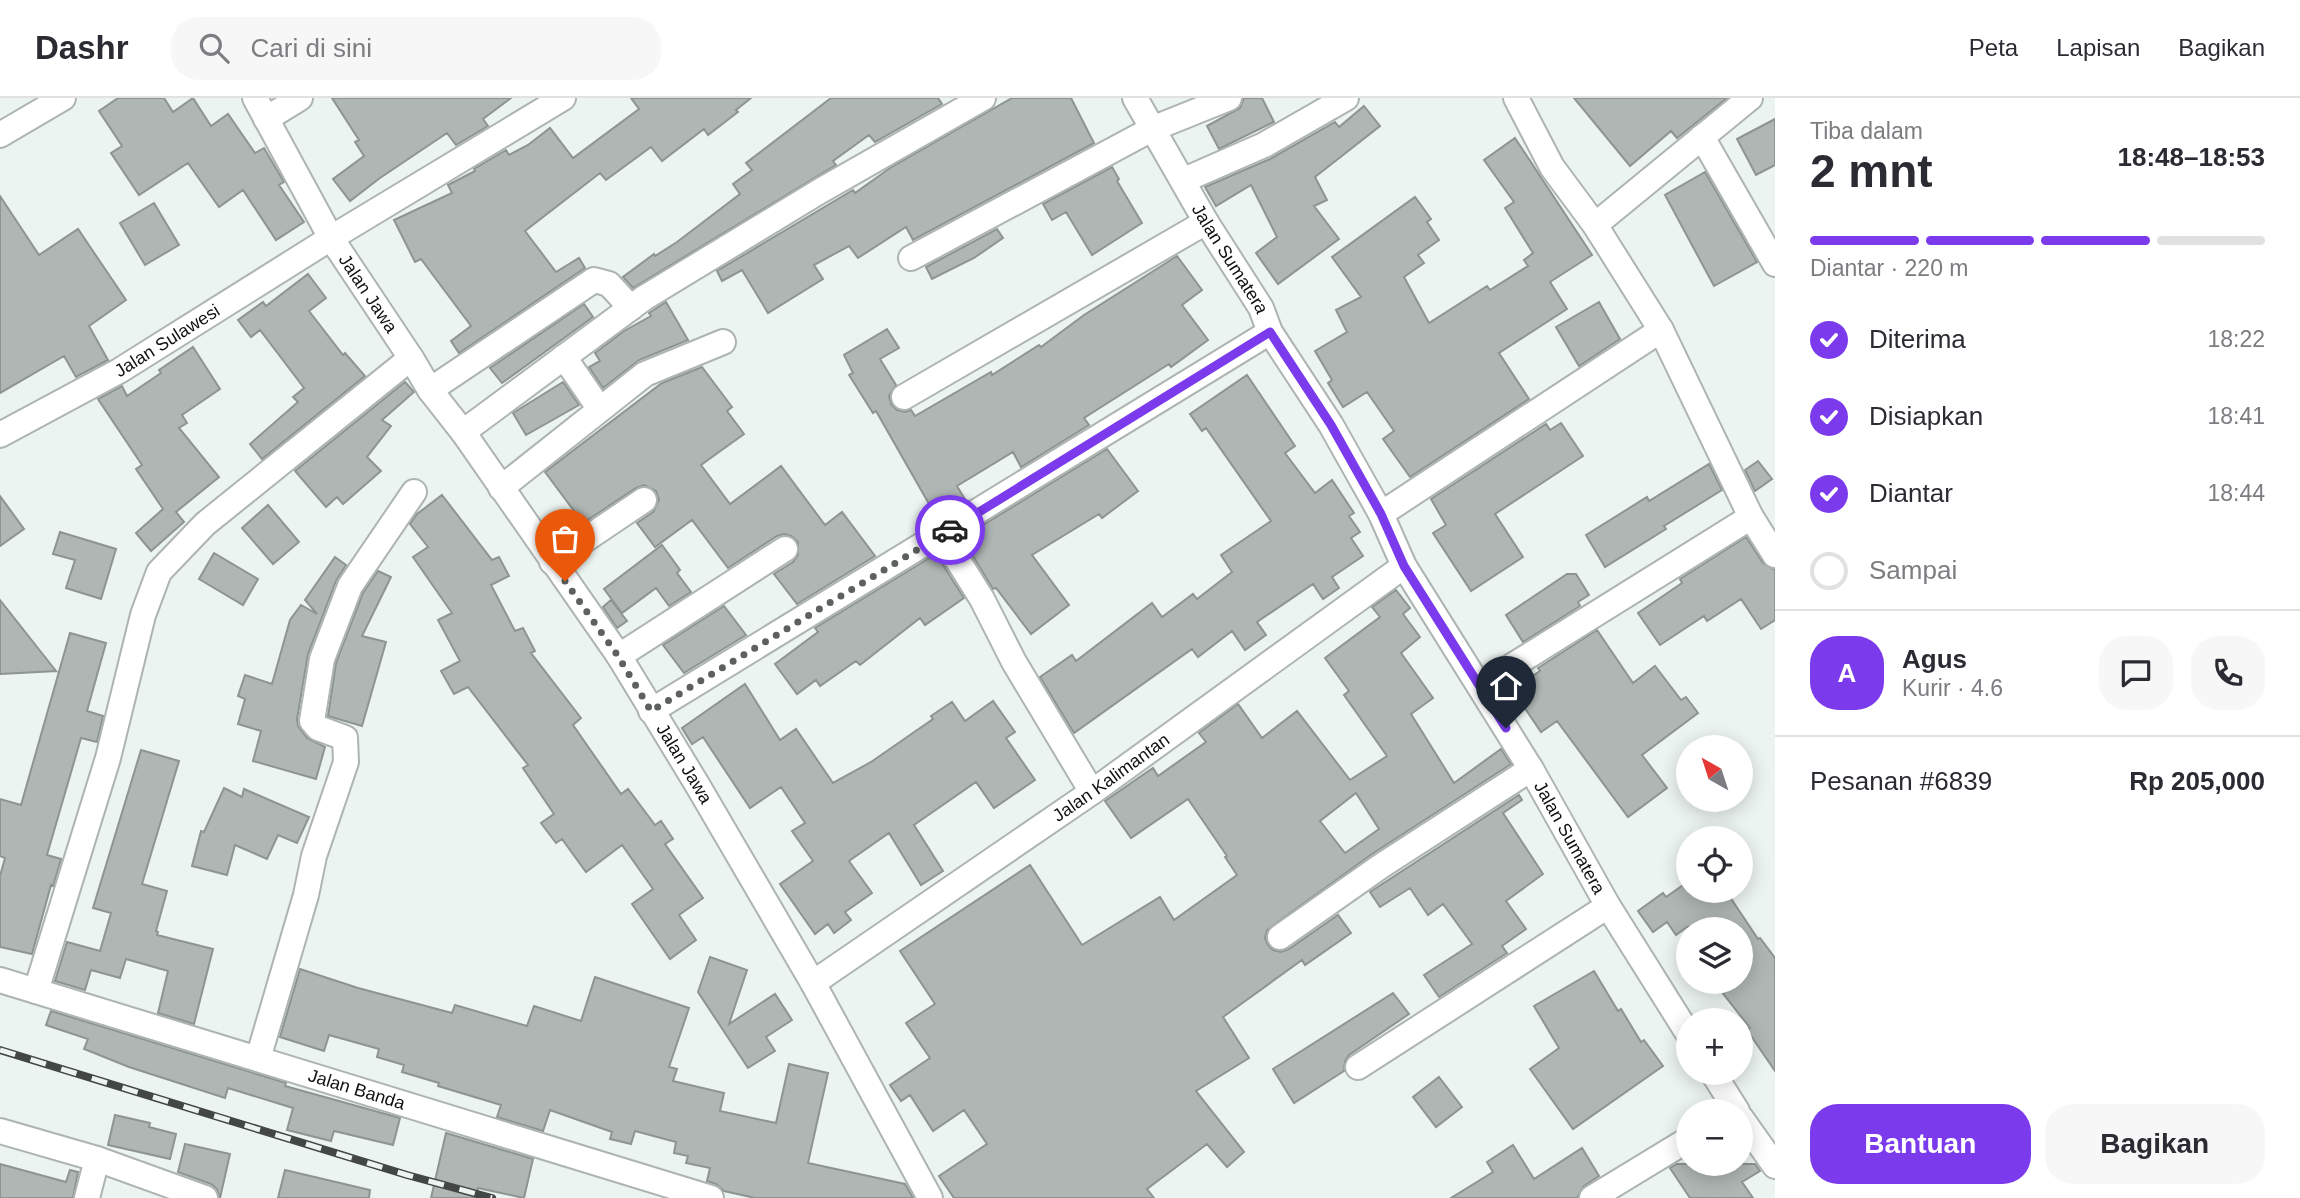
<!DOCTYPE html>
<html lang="id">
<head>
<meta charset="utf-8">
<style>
	:root { --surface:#fff; --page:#f7f7f7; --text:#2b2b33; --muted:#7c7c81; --line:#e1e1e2; --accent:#7c3aed }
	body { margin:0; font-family:Helvetica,sans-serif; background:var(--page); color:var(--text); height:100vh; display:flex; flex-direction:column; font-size:26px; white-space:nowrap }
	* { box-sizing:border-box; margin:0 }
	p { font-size:23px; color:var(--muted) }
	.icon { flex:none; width:38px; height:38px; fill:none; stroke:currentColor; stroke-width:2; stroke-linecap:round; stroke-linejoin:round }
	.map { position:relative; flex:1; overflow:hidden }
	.drawer { display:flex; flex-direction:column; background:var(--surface); width:525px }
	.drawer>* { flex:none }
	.needle { width:46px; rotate:321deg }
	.controls { position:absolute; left:1676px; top:637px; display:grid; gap:14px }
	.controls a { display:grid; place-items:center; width:77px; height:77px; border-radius:50%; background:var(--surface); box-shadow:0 4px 18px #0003; font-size:35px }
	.pin { position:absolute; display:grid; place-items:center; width:60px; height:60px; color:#fff; margin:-72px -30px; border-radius:50% 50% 50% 0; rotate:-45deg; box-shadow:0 0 7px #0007 }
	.pin .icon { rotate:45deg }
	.courier { position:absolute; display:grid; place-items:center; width:70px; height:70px; margin:-35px; border:5px solid #7c3aed; border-radius:50%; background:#fff; color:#222; box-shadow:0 2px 9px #0007 }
	.overview em { font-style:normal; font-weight:700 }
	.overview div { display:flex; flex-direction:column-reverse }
	.overview { display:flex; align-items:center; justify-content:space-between; height:119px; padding:0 35px }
	h1 { font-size:46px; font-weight:700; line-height:52px }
	.bar { display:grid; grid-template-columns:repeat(4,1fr); gap:10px 7px; align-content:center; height:84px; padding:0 35px }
	.bar i { height:9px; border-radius:5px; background:var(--line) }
	.bar .active { background:var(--accent) }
	.bar p { grid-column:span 4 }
	.line { display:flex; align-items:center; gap:18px; padding:0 35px; border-top:2px solid var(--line) }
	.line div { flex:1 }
	.round { display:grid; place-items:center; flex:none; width:74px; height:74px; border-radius:28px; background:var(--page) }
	ol { padding:0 35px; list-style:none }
	li { display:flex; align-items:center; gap:21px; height:77px }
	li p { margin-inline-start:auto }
	li .icon { padding:7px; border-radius:50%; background:var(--accent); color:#fff; stroke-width:4 }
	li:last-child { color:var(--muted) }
	li i { width:38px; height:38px; border:4px solid var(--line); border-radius:50% }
	.button { display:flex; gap:14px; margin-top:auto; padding:14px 35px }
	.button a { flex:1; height:80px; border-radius:28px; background:var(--accent); color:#fff; font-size:28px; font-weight:700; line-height:80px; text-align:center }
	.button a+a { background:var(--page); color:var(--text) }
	header { display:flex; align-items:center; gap:42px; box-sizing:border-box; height:98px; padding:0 35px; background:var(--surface); border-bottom:2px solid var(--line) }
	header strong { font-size:33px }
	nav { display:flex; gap:38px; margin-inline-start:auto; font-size:24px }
	.search { width:490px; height:63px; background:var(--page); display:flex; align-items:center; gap:18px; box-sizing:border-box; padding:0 24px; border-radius:28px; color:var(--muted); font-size:26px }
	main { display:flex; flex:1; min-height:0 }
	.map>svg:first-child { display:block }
	.building { fill:#afb6b4; stroke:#8d9492; stroke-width:2; fill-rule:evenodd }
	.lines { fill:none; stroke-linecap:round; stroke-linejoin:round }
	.minor-casing { stroke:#adb4b1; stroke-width:28 }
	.minor { stroke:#fff; stroke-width:24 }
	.rail-casing { stroke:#424645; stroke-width:8 }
	.rail { stroke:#ecf4f1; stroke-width:5; stroke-dasharray:16; stroke-linecap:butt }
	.done { stroke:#5c615f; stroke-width:7; stroke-dasharray:0 12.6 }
	.route { stroke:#7c3aed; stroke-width:9 }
	.labels { text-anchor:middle; stroke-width:7; stroke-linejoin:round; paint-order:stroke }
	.street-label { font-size:18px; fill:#0f1211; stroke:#ecf4f1 }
</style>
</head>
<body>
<header>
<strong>Dashr</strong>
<div class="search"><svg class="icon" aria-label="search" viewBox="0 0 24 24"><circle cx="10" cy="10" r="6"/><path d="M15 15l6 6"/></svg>Cari di sini</div>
<nav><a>Peta</a><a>Lapisan</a><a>Bagikan</a></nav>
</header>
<main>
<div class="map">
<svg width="1775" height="1100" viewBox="0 0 1775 1100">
	<rect width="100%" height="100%" fill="#ecf4f1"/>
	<path class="building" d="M118,0h46l9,14 20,-14 18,28 17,-12 27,39 9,-5 20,34 -5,3 25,37 -28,18 -33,-50 -24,17 -31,-44 -49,32 -28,-42 11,-7 -23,-35z
		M332,0h179l-28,21 5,7 -32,19 -9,-12 -67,45 -30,23 -17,-22 31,-23 -9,-14 4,-2z
		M631,0h120l-15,12 2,2 -30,23 -4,-6 -42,32 -11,-14 -45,33 -6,-7 -75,58 31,41 23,-14 6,10 -126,85 -8,-12 20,-15 -50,-67 -6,3 -21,-42 58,-27 -4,-8 27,-14 -1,-2 32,-19 3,5 19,-10 22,-17 23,30 66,-49z
		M831,0h107l4,6 -67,38 -6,-7 -36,26 3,4 -203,123 -10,-11 31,-23 1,2 22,-14 63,-48 -7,-10 19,-14 -6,-7z
		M1012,0h59l23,45 -181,97 -7,-13 -48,31 -9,-12 -35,19 9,14 -55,34 -26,-43 -20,11 -5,-10 136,-81 2,3 35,-25z
		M1244,0h18l12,24 -55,27 -12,-23 33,-18z
		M1574,0h153l-50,40 -6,-7 -41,35z
		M1364,8l16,20 -65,51 12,23 -13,6 25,33 -61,45 -22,-31 21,-16 -26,-52 -35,21 -11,-19 65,-28 65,-37 4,5z
		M1775,21v46l-19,10 -19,-36z
		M1515,40l77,117 -42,27 17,27 -68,44 30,46 -119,78 -27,-38 11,-8 -27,-39 -24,15 -15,-24 4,-3 -17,-29 32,-19 -11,-22 25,-13 -29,-40 83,-60 16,22 -4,3 12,18 -21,15 6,8 -20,14 25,46 58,-37 3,4 38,-24 -4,-6 9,-7 -28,-45 9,-6 -30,-42z
		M1112,69l7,12 -2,2 25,42 -50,32 -26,-43 -14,8 -9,-16z
		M1705,74l52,90 -43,24 -49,-91z
		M0,98l39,59 39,-26 48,71 -37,26 19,34 -32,17 -12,-21 -64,37z
		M154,105l25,42 -34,20 -25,-42z
		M997,131l6,9 -29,20 -42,21 -6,-12z
		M1177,158l25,34 -20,15 26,35 -37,27 -2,-3 -85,54 5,7 -68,42 -8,-15 -56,34 9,15 -29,17 -61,-107 -3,2 -24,-38 4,-2 -9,-18 43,-26 12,19 -19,11 16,26 -7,11 2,8 6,6 8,2 6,-2 4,6 76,-44 1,3 47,-30 2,2 43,-32z
		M308,176l18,24 -17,13 34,44 2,-2 20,23 -103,83 -12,-15 48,-42 -5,-5 11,-9 -44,-58 -9,7 -13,-17 25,-18 3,4z
		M666,204l22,38 -49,20 -36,28 -14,-21 11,-6 -5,-8 29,-22 27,-15 -2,-3z
		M1599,204l21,37 -41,27 -23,-39z
		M584,206l9,13 -91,66 -12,-15z
		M193,249l27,42 -38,26 5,8 -8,5 40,49 -43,35 8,10 -33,29 -15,-18 27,-24 -27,-40 6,-4 -44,-66 24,-13 5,10 34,-23 -2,-3z
		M702,269l30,40 -5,4 17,23 -43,31 29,39 51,-38 44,59 17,-13 33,44 -78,48 -23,-30 19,-12 5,-7v-13l-7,-6 -7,-2 -7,2 -49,32 -36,-48 -37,27 -18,-24 16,-11 6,-12 -3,-9 -12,-6 -8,3 -53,35 -38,-51 117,-89z
		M1247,277l48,71 -10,7 30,40 17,-13 22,33 -5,3 11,16 -9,6 12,18 -31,21 7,11 -16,11 -10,-15 -56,38 9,13 -21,15 -13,-19 -34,26 -6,-8 -118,84 -34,-56 32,-22 4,6 76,-58 10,14 31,-23 4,5 35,-27 -11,-17 50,-34 -65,-93 -4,3 -12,-17z
		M405,284l9,10 -32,28 9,6 -24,31 14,14 -38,33 -6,-7 -11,10 -31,-36z
		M563,284l16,23 -53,30 -13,-22z
		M1561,325l22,33 -88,58 28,43 -52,34 -38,-58 13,-8 -15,-26 115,-75 4,6z
		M1107,351l31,42 -36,27 -3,-4 -67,41 37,50 -38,29 -35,-46 -3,1 -31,-51z
		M1758,363l14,18 -17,12 -10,-21z
		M1709,366l13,26 -58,36 2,3 -61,38 -19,-32 61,-38 2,4z
		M442,397l50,65 7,-3 10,19 -18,9 24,46 8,-3 12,23 -4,2 50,65 -8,7 48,69 7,-5 27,36 6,-4 12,18 -8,5 38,54 -24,17 17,25 -26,19 -38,-55 21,-15 -31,-44 -36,27 -24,-33 -6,4 -15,-20 13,-9 -31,-46 5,-3 -60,-78 -14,7 -13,-23 19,-10 -22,-41 14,-7 -39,-56 15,-10 -18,-23 7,-10z
		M0,398l24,33 -24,17z
		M268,407l31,37 -26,22 -31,-36z
		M60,434l56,17 -15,50 -35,-11 9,-28 -22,-6z
		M1746,439l17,26 12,7v50l-14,9 -20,-30 -34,22 -3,-5 -44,29 -22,-32 44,-30 -2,-4z
		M662,447l18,25 -3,3 14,19 -22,14 -13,-18 -34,25 -18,-24z
		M214,455l44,26 -15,26 -44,-26z
		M936,456l28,44 -39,27 -5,-7 -60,47 -4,-4 -36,25 -4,-6 -19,14 -22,-30 43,-32 -3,-4z
		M335,459l11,8 -10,16 -28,73 -11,65 1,7 9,12 18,9 -9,32 -63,-18 8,-30 -23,-7 7,-25 -7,-3 7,-21 27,9 18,-64 11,-15 16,9 -12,-14z
		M378,473l13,6 -29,59 24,6 -24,84 -34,-10 8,-53 27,-70z
		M1567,476h9l13,21 -11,7 2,4 -57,36 -17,-27z
		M1396,492l14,18 -7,6 17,23 -19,16 32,45 -22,16 43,69 47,-34 10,15 -139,90 -105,76 -2,8 3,7 5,5 8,2 8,-3 49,-34 13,18 -46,32 -3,-5 -79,57 26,41 -53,33 48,61 -17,15 -20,-23 -60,45 7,9h-200l-15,-22 48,-32 -23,-34 -31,21 -23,-36 -9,6 -11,-16 40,-27 -24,-35 29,-19 -35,-53 130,-86 52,80 78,-48 14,23 63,-45 -12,-18 2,-1 -39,-57 -57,39 -26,-37 48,-33 5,8 48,-34 -7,-9 39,-29 24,34 35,-27 53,69 37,-24 -43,-61 5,-4 -24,-33 55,-41 -8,-10zM1356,695l23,36 -34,24 -25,-32z
		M0,502l56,71 -56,3z
		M611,502l16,21 -10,7 -14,-21z
		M724,508l22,29 -62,38 -21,-28z
		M1597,532l36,53 22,-17 26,34 5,-3 12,16 -56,42 25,33 -39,29 -71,-96 -16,11 -19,-28 7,-5 -10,-14 21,-14 -2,-3z
		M70,535l36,10 -19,68 16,5 -6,26 -16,-4 -34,117 14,4 -8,27 -2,-1 -19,69 -32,-7v-71l5,-18 -5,-2v-57l21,6z
		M745,586l35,56 16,-11 37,54 38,-21 62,-43 -2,-3 21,-14 13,19 28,-20 22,31 -9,6 29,42 -41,28 -18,-26 -62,43 29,46 -22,14 -32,-52 -40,28 23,32 -27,19 6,8 -17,13 -6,-9 -13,10 -35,-50 33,-23 -21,-30 13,-8 -24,-36 -31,21 -47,-71 -11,7 -10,-16z
		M141,652l38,11 -37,123 25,7 -11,40 2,1 -1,3 56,14 -19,75 -36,-11 10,-42 -42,-12 -6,19 -29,-8 -6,20 -30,-9 12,-39 33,9 11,-38 -18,-5z
		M224,690l18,9 2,-8 65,28 -12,26 -19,-8 -11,24 -32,-14 -8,30 -35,-9 9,-35 3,1z
		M1519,697l3,5 -19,13 40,61 -37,27 20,28 -24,17 5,7 -68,44 -15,-22 48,-31 -29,-40 -15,11 -18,-27 -30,19 -10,-15z
		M1689,783v10h37l32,48 2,-1 15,20v113l-28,-41 3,-2 -36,-46h27v-53l-54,-2 -11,8 -9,-13 -14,10 -15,-21 25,-18 3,4z
		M710,859l37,13 -18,54 46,-30 17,26 -26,17 9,14 -27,17 -50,-76z
		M300,871l58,19 94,25 3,-8 72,21 7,-20 47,15 14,-44 94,31 -20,59 8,2 -4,12 51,12 -4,18 56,12 13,-59 39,9 -20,90 97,21 8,14h-158l-31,-7 -8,-7 -9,-3 3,-13 -24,-5 2,-7 -14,-3 2,-11 -41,-11 -4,13 -21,-5 2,-7 -62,-22 -7,21 -46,-14 4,-12 -63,-19 1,-3 -37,-11 2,-7 -27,-8 2,-8 -50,-14 -5,16 -44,-14z
		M1594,873l24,40 3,-2 20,33 3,-2 19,26 -90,63 -43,-60 29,-21 -25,-42z
		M1393,895l16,21 -60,41 -4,6 -1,10 -50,32 -21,-34z
		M51,913l235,72 -1,3 115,32 -7,27 -59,-14 -3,10 -44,-11 6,-22 -65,-20 -3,10 -96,-31 -45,-18 4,-10 -42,-14z
		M1439,979l23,30 -26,20 -23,-30z
		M115,1017l35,8 -1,4 27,7 -6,25 -62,-14z
		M446,1035l87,26 -9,39 -46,-10 -1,10h-46z
		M185,1046l45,10 -10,44 -3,-9 -6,-5 -33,-12z
		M1513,1047l21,34 48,-31 17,28 -15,10 -7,12h-126l42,-26 -6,-10z
		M0,1066l66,18 4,-12 8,2 -5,26h-73z
		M1677,1066h78l5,7 -18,11 11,16h-63l-20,-30z
		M285,1072l85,20 -1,8h-91z"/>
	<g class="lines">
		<g class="minor-casing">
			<g id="minor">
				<path id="s1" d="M255,0l76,140 80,120 19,32 33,42 156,224 79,130 115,197 117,215"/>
				<path id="s2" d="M1135,0l71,124 55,86 9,24 61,93 50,89 23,52 127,203 77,137 81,129"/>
				<path d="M266,21l34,-21"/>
				<path d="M0,37l63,-37"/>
				<path d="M1702,39l73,127"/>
				<path d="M1184,82l80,-35 82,-47"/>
				<path d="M1595,127l155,-127"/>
				<path d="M911,160l241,-129 77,-31"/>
				<path d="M1661,232l90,187 24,38"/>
				<path d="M564,259l35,51"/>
				<path d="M430,292l164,-110 15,4 22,24"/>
				<path d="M904,299l302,-175"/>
				<path d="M463,334l181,-134 176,-107 163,-93"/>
				<path id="s3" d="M0,337l119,-64 212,-133 232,-140"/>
				<path d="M501,390l144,-114 78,-32"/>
				<path d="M1381,416l280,-184 -66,-105 -43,-58 -36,-69"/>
				<path d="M942,437l40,64 32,63 78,130"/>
				<path d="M552,464l92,-62"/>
				<path d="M619,558l166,-107"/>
				<path d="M1480,588l271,-169"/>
				<path d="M651,613l619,-379"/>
				<path d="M1280,839l101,-71 150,-97"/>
				<path id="s4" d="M0,882l711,218"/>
				<path id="s5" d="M813,885l279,-191 312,-226"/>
				<path d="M36,893l72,-233 35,-143 16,-43 46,-48 206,-166"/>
				<path d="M258,961l48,-164 8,-39 32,-94 -1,-24 -27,-10 -6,-7 10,-62 28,-73 64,-94"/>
				<path d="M1358,969l250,-161"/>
				<path d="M1713,975l24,38"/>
				<path d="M1741,1020l34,48"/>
				<path d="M0,1033l97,28 108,39"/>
				<path d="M87,1100l10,-39"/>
				<path d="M1592,1100l97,-59"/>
			</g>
		</g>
		<use href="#minor" class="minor"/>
		<g class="rail-casing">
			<path id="rail" d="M0,952l407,125 85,23"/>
		</g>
		<use href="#rail" class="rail"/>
	</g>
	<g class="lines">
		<path class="done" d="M565,483l53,75 33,55 299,-181"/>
		<path class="route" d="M950,432l320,-198 61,93 50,89 23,52 102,162"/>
	</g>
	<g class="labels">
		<g class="street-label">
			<text dy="6" stroke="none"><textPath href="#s2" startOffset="187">Jalan Sumatera</textPath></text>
			<text dy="6" stroke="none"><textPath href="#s1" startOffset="226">Jalan Jawa</textPath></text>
			<text dy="6" stroke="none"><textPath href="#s3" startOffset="192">Jalan Sulawesi</textPath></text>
			<text dy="6" stroke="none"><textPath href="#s1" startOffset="793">Jalan Jawa</textPath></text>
			<text dy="6" stroke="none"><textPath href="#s5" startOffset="362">Jalan Kalimantan</textPath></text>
			<text dy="6" stroke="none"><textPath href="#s2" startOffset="859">Jalan Sumatera</textPath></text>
			<text dy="6" stroke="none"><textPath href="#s4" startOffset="373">Jalan Banda</textPath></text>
		</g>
	</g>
</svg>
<div class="controls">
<a><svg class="needle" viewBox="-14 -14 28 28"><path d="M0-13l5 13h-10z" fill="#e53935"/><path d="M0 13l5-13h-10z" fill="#7c7c81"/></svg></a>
<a><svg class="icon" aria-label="locate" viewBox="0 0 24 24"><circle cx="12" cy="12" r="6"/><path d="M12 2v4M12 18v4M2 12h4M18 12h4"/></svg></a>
<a><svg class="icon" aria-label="layers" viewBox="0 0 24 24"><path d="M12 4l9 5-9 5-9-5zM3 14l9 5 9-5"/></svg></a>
<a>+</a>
<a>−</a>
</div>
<div class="pin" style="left:565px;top:483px;background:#ea580c"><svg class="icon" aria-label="bag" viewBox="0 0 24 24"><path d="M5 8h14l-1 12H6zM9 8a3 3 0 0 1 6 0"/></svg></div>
<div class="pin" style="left:1506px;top:630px;background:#1f2937"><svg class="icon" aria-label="home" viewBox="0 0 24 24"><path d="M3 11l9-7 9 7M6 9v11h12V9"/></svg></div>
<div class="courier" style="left:950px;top:432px"><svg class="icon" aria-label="car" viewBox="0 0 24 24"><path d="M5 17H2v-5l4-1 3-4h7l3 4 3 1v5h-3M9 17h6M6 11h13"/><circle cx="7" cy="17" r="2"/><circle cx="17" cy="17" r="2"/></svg></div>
</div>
<section class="drawer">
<div class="overview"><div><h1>2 mnt</h1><p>Tiba dalam</p></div><em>18:48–18:53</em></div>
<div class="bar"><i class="active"></i><i class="active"></i><i class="active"></i><i></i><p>Diantar · 220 m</p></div>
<ol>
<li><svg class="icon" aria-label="check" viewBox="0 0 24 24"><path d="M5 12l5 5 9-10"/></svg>Diterima<p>18:22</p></li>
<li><svg class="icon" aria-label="check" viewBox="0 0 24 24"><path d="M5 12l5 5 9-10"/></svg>Disiapkan<p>18:41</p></li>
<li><svg class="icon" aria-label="check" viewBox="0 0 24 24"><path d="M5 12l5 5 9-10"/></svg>Diantar<p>18:44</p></li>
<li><i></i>Sampai</li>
</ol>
<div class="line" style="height:126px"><b class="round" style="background:var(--accent);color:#fff">A</b><div><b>Agus</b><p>Kurir · 4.6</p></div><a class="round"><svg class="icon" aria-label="chat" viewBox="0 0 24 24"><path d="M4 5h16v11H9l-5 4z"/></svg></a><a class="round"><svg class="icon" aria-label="phone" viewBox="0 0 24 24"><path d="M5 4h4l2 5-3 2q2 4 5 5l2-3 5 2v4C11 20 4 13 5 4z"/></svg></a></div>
<div class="line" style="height:91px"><div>Pesanan #6839</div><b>Rp 205,000</b></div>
<div class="button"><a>Bantuan</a><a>Bagikan</a></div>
</section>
</main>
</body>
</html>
